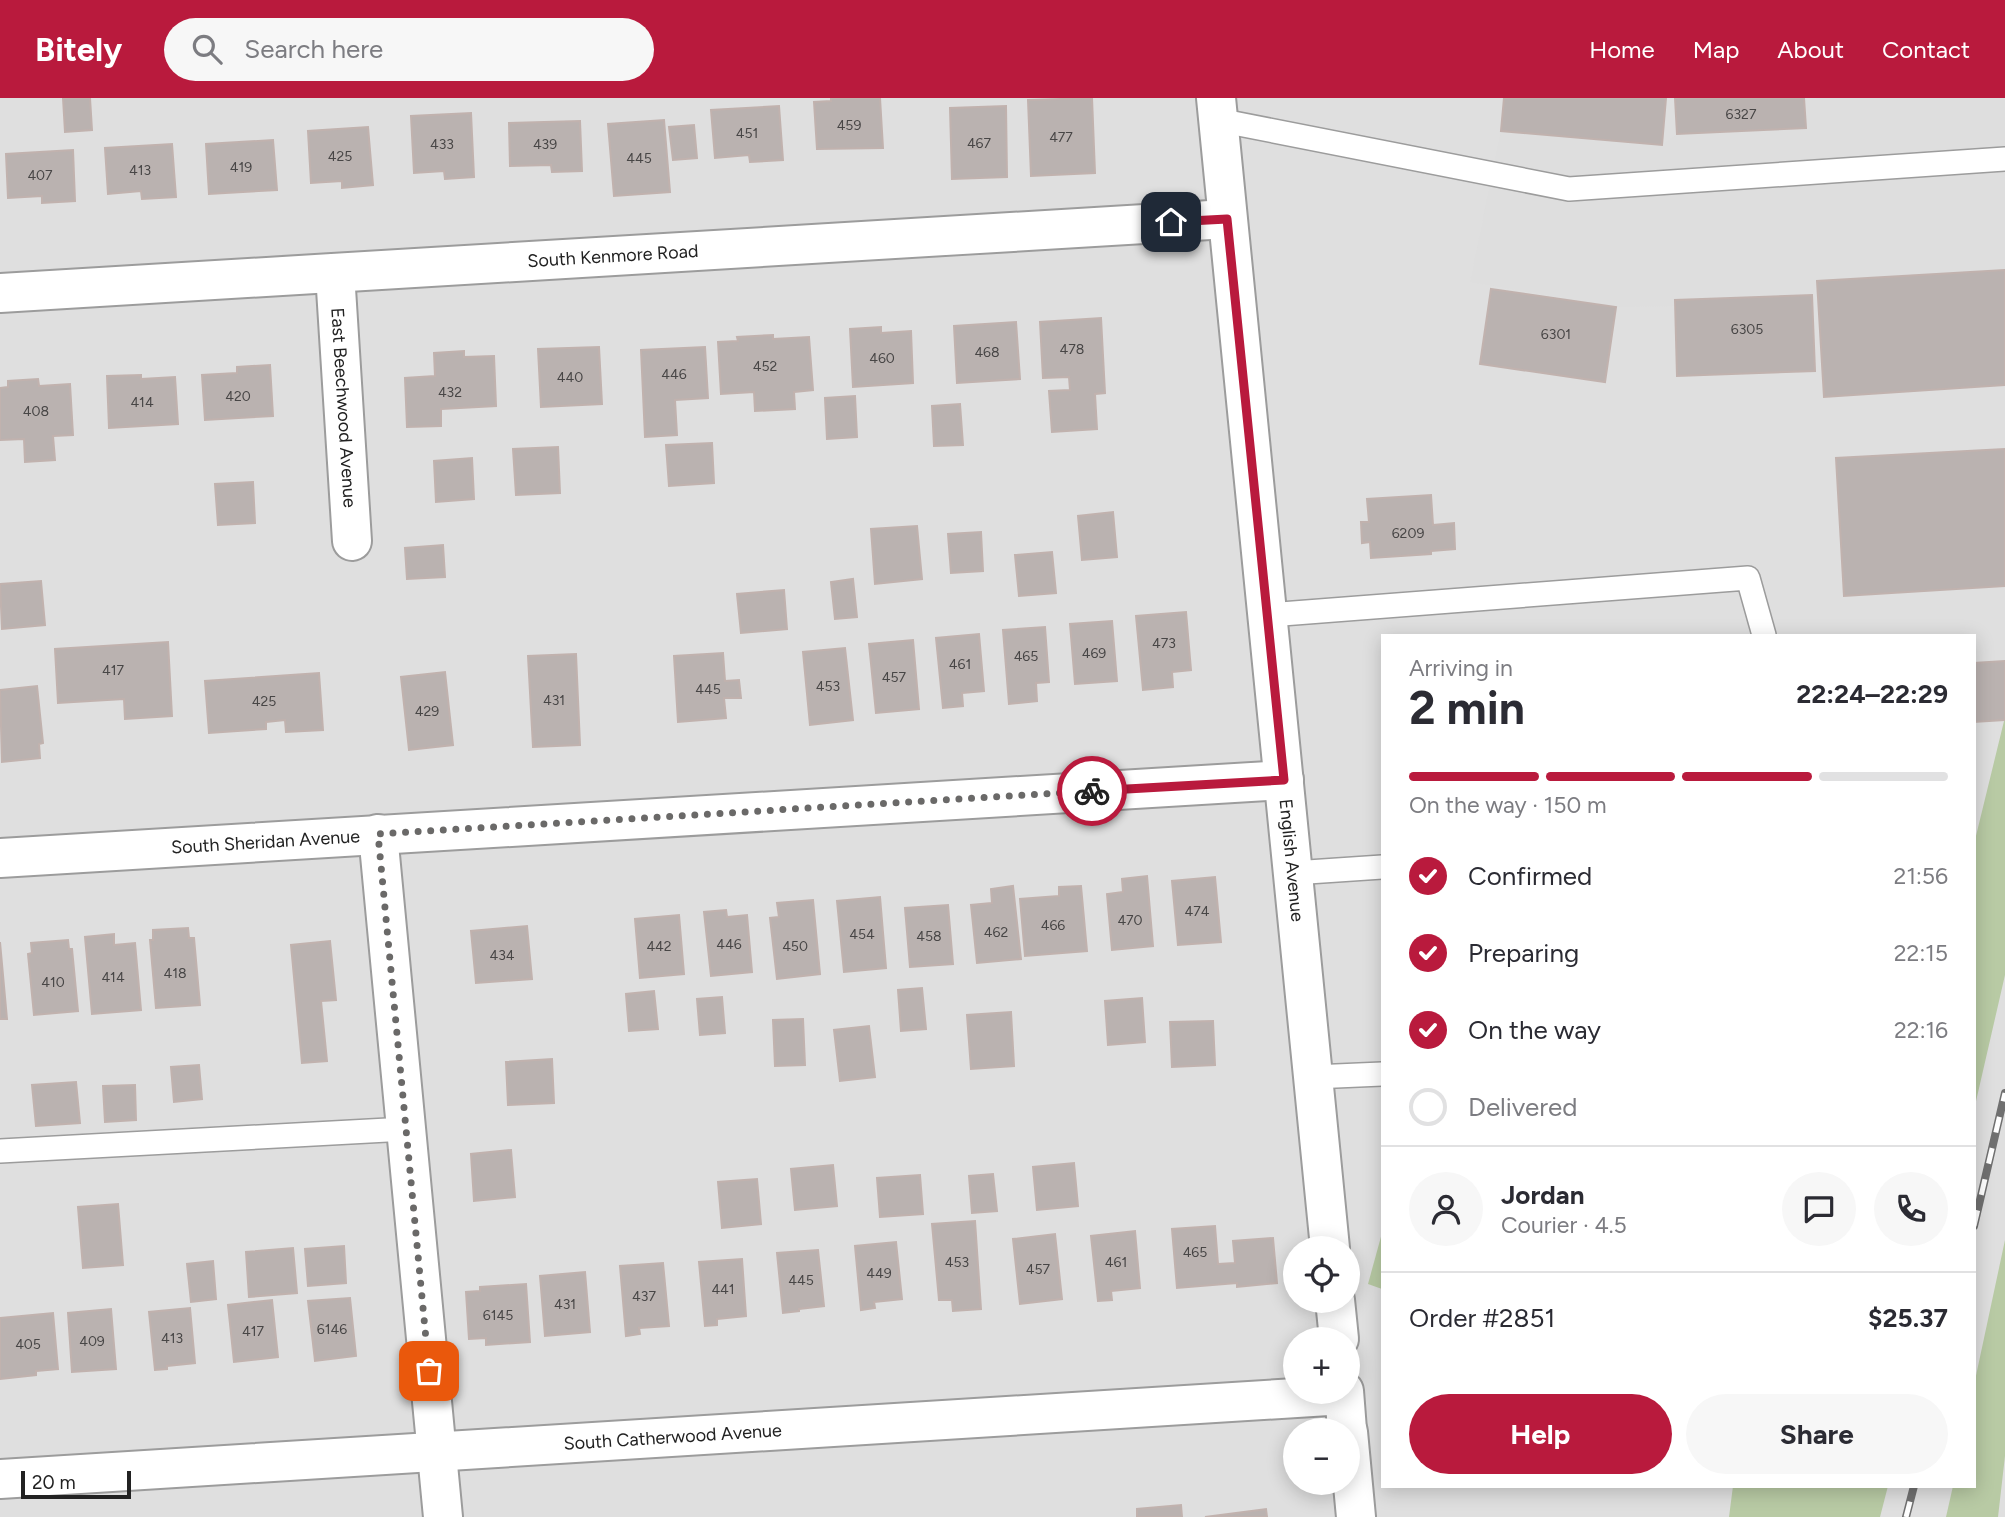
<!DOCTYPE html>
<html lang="en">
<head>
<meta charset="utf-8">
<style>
	:root { --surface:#fff; --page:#f7f7f7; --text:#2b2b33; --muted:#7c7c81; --line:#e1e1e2; --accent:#b91a3d }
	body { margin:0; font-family:Figtree,sans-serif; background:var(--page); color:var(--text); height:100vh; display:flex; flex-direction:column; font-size:26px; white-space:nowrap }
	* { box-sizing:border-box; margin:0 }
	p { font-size:23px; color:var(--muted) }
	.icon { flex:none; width:38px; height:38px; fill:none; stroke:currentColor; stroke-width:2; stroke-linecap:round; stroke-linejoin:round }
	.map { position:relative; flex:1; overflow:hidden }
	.sheet { position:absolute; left:1381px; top:536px; width:595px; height:854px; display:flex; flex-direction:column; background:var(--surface); border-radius:0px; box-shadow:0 4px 18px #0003 }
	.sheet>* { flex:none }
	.buttons { position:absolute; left:1283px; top:1138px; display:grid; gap:14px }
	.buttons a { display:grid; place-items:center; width:77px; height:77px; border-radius:50%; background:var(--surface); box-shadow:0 4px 18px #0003; font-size:35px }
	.scale { position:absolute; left:21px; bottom:18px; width:110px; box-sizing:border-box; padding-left:7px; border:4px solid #222; border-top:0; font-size:19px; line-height:24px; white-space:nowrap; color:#222; -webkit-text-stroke:5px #fff; paint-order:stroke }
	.pin { position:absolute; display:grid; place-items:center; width:60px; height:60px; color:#fff; margin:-30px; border-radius:14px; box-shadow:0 4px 10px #0006 }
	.courier { position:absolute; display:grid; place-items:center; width:70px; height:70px; margin:-35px; border:5px solid #b91a3d; border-radius:50%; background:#fff; color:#222; box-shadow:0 2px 9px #0007 }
	.headline em { font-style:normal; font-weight:700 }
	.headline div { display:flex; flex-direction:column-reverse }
	.headline { display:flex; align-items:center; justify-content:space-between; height:119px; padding:0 28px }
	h1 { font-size:46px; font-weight:700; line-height:52px }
	.bar { display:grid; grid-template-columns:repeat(4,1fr); gap:10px 7px; align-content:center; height:84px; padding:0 28px }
	.bar i { height:9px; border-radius:5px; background:var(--line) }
	.bar .active { background:var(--accent) }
	.bar p { grid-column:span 4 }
	.line { display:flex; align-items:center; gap:18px; padding:0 28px; border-top:2px solid var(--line) }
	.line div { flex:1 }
	.round { display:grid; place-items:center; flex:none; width:74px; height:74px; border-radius:37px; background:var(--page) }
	ol { padding:0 28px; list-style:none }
	li { display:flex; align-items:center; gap:21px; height:77px }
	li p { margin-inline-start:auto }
	li .icon { padding:7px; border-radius:50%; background:var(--accent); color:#fff; stroke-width:4 }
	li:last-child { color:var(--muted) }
	li i { width:38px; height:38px; border:4px solid var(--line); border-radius:50% }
	.action { display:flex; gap:14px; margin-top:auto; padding:14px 28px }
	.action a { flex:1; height:80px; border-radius:42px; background:var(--accent); color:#fff; font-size:28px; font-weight:700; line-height:80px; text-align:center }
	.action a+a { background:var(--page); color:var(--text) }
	header { display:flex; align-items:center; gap:42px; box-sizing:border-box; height:98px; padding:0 35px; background:var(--accent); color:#fff }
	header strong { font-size:33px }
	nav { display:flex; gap:38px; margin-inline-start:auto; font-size:24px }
	.search { width:490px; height:63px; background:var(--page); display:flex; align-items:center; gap:18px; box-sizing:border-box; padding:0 24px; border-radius:38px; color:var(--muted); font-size:26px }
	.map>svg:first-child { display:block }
	.residential { fill:#dfdfdf; fill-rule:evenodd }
	.forest { fill:#b8caa4 }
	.parking { fill:#dedede }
	.building { fill:#bab2b0; stroke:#c1b2ae; stroke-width:2 }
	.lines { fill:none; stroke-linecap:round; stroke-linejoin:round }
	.service-casing { stroke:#9c9c9c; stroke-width:26 }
	.minor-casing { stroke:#9c9c9c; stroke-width:42 }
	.tertiary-casing { stroke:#9c9c9c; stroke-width:42 }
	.service { stroke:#fff; stroke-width:23 }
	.minor { stroke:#fff; stroke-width:38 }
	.tertiary { stroke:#fff; stroke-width:38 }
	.rail-casing { stroke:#707070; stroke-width:8 }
	.rail { stroke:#fff; stroke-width:5; stroke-dasharray:16; stroke-linecap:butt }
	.done { stroke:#6a6968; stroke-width:7; stroke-dasharray:0 12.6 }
	.route { stroke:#b91a3d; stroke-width:9 }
	.labels { text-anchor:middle; stroke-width:7; stroke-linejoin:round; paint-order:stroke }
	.number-label { font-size:14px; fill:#484646 }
	.street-label { font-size:18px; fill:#222; stroke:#fff }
</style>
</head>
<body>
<header>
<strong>Bitely</strong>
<div class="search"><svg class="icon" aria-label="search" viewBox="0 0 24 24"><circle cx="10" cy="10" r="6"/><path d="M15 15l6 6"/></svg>Search here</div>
<nav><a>Home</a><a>Map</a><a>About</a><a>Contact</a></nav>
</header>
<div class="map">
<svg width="2005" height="1419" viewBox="0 0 2005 1419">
	<rect width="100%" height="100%" fill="#f1edea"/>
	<path class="residential" d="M0,0h2005v1419h-2005zM1382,537h592v851h-592zM1295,1150h53v52h-53zM1295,1241h53v52h-53zM1295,1332h53v52h-53z"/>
	<path class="forest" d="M2005,619v258l-31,135v-266z
		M1382,1135v56l-14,-5z
		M2005,1142v216l-7,61h-52l7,-31h21v-101z
		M1733,1388h155l-8,31h-151z"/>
	<path class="parking" d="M1821,0h184v172l-187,11 -6,14 -137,5v6l-59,1 -146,-25 31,-151 161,14 15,-11 128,-6 -1,-27z"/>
	<path class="building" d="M63,0h27l2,32 -27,2z
		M831,0h49l3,50 -66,1 -3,-47 17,-1z
		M1092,0l3,75 -64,3 -3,-76z
		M1504,0h162l-4,47 -161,-14z
		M1675,0h129l2,30 -129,6z
		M779,8l4,54 -33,2 -1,-7 -34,3 -4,-48z
		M1006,8l1,71 -55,2 -2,-71z
		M471,15l3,64 -29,2 -1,-8 -30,2 -3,-57z
		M664,22l6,72 -56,4 -6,-72z
		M580,23l2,50 -30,1 -1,-7 -41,1 -1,-43z
		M694,27l3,33 -24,2 -4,-33z
		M368,29l5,58 -31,3v-7l-31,2 -3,-52z
		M273,42l4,50 -68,4 -3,-50z
		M172,46l4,53 -34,2 -1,-8 -33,3 -3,-46z
		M73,52l2,51 -33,2v-7l-34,2 -2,-44z
		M2005,172v115l-181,12 -7,-116z
		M1491,191l125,18 -11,75 -125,-18z
		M1812,197l3,76 -138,5 -2,-76z
		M1101,220l4,75 -10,1 2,35 -45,3 -3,-41 21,-1 -1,-13 -26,1 -3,-56z
		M1016,224l4,57 -63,4 -3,-57z
		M881,229v6l30,-2 2,52 -60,4 -3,-58z
		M773,237v4l36,-2 4,53 -19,2 1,17 -40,2 -1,-19 -33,2 -3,-52 20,-1 -1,-4z
		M599,249l3,57 -61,3 -3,-58z
		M705,249l3,51 -33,2 2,35 -32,2 -4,-87z
		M464,253v6l30,-1 2,50 -55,3v17l-34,1 -2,-49 30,-2 -1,-23z
		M270,267l3,51 -68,4 -3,-45 35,-2v-6z
		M141,277v4l34,-2 3,47 -69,4 -2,-52z
		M38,281l1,7 31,-2 3,51 -20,1 2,24 -30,2 -1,-23 -24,1v-52l8,-1v-6z
		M855,298l2,41 -30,2 -2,-41z
		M960,306l3,41 -29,1 -2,-40z
		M712,345l2,40 -45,3 -3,-41z
		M558,349l2,46 -44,2 -3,-46z
		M2005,351v137l-161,10 -8,-138z
		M472,360l2,41 -38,3 -2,-41z
		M253,384l2,41 -37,2 -3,-41z
		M1431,397l2,30 21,-2 1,26 -24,2v3l-60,4 -1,-16 -8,1 -1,-21h8l-2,-23z
		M1113,414l4,45 -35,3 -4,-44z
		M917,428l5,53 -47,5 -4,-55z
		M981,434l2,39 -32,2 -3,-39z
		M443,447l2,32 -38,2 -2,-31z
		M1052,454l4,41 -37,3 -4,-41z
		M853,481l4,38 -22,2 -4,-37z
		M41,483l4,44 -43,4 -2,-45z
		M784,492l3,39 -46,4 -4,-39z
		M1186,514l5,58 -19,2 1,15 -30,3 -7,-74z
		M1112,523l5,60 -42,3 -5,-60z
		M1045,529l4,55 -13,1 1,18 -28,3 -6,-74z
		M979,536l5,57 -22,2 1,13 -20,2 -7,-70z
		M913,542l6,69 -43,4 -7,-69z
		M168,544l4,74 -47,3 -1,-20 -66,4 -3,-54z
		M845,550l8,72 -43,5 -7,-73z
		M723,555l2,28 14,-1 2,18h-17l2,20 -48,4 -4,-66z
		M576,556l4,91 -47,2 -5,-91z
		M2005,563v59l-31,2v-59z
		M445,574l8,73 -44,5 -8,-73z
		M319,575l4,57 -37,2 -1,-12 -19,2v7l-57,4 -4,-52z
		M37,588l6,57 -4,1 1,14 -38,4 -2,-72z
		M1147,778l6,70 -41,4 -5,-56 16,-2 -1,-13z
		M1215,779l6,65 -43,3 -6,-64z
		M1013,788l8,73 -44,4 -6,-58 21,-2 -1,-14z
		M1081,788l6,65 -62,5 -5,-57 39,-3v-9z
		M880,799l6,71 -42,4 -7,-71z
		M813,802l7,74 -43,5 -7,-61 9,-1 -2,-14z
		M948,807l5,59 -43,3 -5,-59z
		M726,812l1,7 20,-2 5,57 -41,4 -7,-64z
		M679,817l5,59 -44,4 -5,-59z
		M527,828l5,53 -56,4 -5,-52z
		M188,830l1,10h5l6,67 -44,3 -6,-68h3v-10z
		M114,836v11l21,-2 6,67 -49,4 -7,-77z
		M68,842l1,9h3l6,62 -44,4 -6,-61 4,-1 -1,-10z
		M330,843l6,59 -15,1 6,60 -25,2 -11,-118z
		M0,844l7,77h-7z
		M922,890l4,41 -25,2 -3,-41z
		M654,893l4,38 -29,2 -3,-37z
		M722,899l3,36 -25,2 -3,-36z
		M1142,900l3,44 -37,3 -3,-44z
		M1011,914l3,54 -43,3 -4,-54z
		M803,921l2,46 -30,1 -2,-46z
		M1213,923l2,44 -43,2 -2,-45z
		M869,928l6,51 -35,4 -6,-51z
		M552,961l2,44 -46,2 -2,-43z
		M199,967l3,34 -28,3 -3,-35z
		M76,984l4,41 -44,3 -4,-41z
		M135,987l1,35 -31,2 -2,-36z
		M511,1052l4,47 -41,4 -3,-47z
		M1074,1065l4,43 -41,4 -4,-43z
		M833,1067l4,41 -42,4 -4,-41z
		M993,1076l4,37 -25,2 -3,-37z
		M920,1077l3,39 -43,3 -3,-39z
		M757,1081l4,45 -39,4 -4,-46z
		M118,1106l5,61 -40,3 -5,-61z
		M975,1123l6,88 -28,2 -1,-11h-13l-7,-76z
		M1215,1128l3,38 17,-1 -2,-22 40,-3 4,45 -40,4v-4l-60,5 -5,-59z
		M1135,1133l5,57 -29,3 1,9 -14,1 -7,-65z
		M1055,1136l7,65 -42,5 -7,-65z
		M896,1144l6,57 -28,3 1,6 -14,2 -6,-64z
		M344,1148l2,37 -38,3 -3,-37z
		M293,1150l4,45 -48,4 -3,-45z
		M818,1152l6,56 -25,3v2l-16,2 -6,-60z
		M742,1161l4,57 -29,3v6l-12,1 -6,-64z
		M213,1163l3,38 -25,3 -4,-38z
		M663,1165l6,63 -30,2 1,6 -14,2 -6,-70z
		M585,1174l5,60 -45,4 -5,-60z
		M526,1186l4,58 -44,3v-7l-17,1 -3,-47 14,-1v-4z
		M350,1200l6,58 -41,5 -7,-60z
		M272,1202l6,57 -44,5 -6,-57z
		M190,1210l5,55 -28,3v3l-12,1 -6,-58z
		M111,1211l5,60 -44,3 -4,-59z
		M53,1215l5,56 -22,2v4l-36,4v-61z
		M1181,1407l1,12h-45v-8z
		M1266,1411l1,8h-62z"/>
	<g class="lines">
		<g class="service-casing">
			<path id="service" d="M1218,22l351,69 436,-30
				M1268,517l480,-37 16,57
				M1293,775l89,-6
				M1313,979l69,-3
				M0,1053l406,-22"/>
		</g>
		<g class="minor-casing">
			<g id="minor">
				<path id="s1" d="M335,175l17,268"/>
				<path id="s2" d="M0,195l1227,-74"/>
				<path d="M378,736l65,683"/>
				<path id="s3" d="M0,760l1284,-78"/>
				<path id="s4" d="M0,1381l1344,-84"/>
			</g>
		</g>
		<g class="tertiary-casing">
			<g id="tertiary">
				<path id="s5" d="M1216,0l114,1150"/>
				<path d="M1335,1202l4,39"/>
				<path d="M1344,1293l3,39"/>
				<path d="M1348,1334l8,85"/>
			</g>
		</g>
		<use href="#service" class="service"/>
		<use href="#minor" class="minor"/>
		<use href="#tertiary" class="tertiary"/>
		<g class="rail-casing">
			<path id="rail" d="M1974,1128l31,-133
				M1906,1419l8,-31"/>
		</g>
		<use href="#rail" class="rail"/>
	</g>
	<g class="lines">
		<path class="done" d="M429,1273l-51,-537 714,-43"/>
		<path class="route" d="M1092,693l192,-11 -57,-561 -56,3"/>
	</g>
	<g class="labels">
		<g class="number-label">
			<text x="1741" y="21">6327</text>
			<text x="849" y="32">459</text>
			<text x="747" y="40">451</text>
			<text x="1061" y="44">477</text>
			<text x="979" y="50">467</text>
			<text x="442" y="51">433</text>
			<text x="545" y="51">439</text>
			<text x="340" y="63">425</text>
			<text x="639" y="65">445</text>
			<text x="241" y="74">419</text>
			<text x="140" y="77">413</text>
			<text x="40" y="82">407</text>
			<text x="1747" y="236">6305</text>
			<text x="1556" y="241">6301</text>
			<text x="1072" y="256">478</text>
			<text x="987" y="259">468</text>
			<text x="882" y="265">460</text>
			<text x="765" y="273">452</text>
			<text x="674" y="281">446</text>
			<text x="570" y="284">440</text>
			<text x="450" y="299">432</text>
			<text x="238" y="303">420</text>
			<text x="142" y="309">414</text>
			<text x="36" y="318">408</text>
			<text x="1408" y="440">6209</text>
			<text x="1164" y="550">473</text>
			<text x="1094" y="560">469</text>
			<text x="1026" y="563">465</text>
			<text x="960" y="571">461</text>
			<text x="113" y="577">417</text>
			<text x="894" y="584">457</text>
			<text x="828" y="593">453</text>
			<text x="708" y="596">445</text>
			<text x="554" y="607">431</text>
			<text x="264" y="608">425</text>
			<text x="427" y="618">429</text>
			<text x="1197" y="818">474</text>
			<text x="1130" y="827">470</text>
			<text x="1053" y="832">466</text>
			<text x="996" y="839">462</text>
			<text x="862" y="841">454</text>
			<text x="929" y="843">458</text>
			<text x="729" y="851">446</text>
			<text x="659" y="853">442</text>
			<text x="795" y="853">450</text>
			<text x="502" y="862">434</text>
			<text x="175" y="880">418</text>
			<text x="113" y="884">414</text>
			<text x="53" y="889">410</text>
			<text x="1195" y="1159">465</text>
			<text x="957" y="1169">453</text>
			<text x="1116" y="1169">461</text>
			<text x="1038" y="1176">457</text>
			<text x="879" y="1180">449</text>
			<text x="801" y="1187">445</text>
			<text x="723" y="1196">441</text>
			<text x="644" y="1203">437</text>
			<text x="565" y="1211">431</text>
			<text x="498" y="1222">6145</text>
			<text x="332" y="1236">6146</text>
			<text x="253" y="1238">417</text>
			<text x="172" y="1245">413</text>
			<text x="92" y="1248">409</text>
			<text x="28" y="1251">405</text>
		</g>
		<g class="street-label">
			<text dy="6" stroke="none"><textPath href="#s2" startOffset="614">South Kenmore Road</textPath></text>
			<text dy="6" stroke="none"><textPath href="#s1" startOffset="135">East Beechwood Avenue</textPath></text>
			<text dy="6" stroke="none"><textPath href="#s3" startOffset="266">South Sheridan Avenue</textPath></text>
			<text dy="6" stroke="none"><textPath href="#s5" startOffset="766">English Avenue</textPath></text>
			<text dy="6" stroke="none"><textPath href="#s4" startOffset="674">South Catherwood Avenue</textPath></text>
		</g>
	</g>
</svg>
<div class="buttons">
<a><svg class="icon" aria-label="locate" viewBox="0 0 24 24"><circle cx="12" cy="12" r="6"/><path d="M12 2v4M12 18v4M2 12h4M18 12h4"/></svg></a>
<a>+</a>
<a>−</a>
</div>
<div class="scale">20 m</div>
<div class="pin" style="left:429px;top:1273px;background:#ea580c"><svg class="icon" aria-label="bag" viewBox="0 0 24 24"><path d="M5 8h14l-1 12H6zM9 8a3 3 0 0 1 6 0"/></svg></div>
<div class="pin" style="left:1171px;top:124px;background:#1f2937"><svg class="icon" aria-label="home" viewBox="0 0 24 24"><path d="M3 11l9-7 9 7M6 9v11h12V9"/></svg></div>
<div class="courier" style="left:1092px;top:693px"><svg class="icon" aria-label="bike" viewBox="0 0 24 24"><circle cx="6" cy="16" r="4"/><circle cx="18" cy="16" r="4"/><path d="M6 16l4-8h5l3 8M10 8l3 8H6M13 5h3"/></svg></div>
<section class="sheet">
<div class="headline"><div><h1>2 min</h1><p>Arriving in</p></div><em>22:24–22:29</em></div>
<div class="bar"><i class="active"></i><i class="active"></i><i class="active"></i><i></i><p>On the way · 150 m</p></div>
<ol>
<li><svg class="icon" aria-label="check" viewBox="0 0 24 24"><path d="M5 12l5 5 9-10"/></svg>Confirmed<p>21:56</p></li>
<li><svg class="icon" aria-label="check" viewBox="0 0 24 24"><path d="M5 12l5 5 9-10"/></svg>Preparing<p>22:15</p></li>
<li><svg class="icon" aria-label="check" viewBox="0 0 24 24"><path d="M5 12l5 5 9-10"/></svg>On the way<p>22:16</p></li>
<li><i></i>Delivered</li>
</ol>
<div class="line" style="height:126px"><a class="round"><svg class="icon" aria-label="person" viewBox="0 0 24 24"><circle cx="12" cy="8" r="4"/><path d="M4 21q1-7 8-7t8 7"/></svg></a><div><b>Jordan</b><p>Courier · 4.5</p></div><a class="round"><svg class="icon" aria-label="chat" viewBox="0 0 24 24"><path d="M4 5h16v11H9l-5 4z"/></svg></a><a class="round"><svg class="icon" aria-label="phone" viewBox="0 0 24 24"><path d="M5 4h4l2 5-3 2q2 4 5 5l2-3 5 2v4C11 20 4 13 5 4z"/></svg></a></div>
<div class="line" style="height:91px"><div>Order #2851</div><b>$25.37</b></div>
<div class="action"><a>Help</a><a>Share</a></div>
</section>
</div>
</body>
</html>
